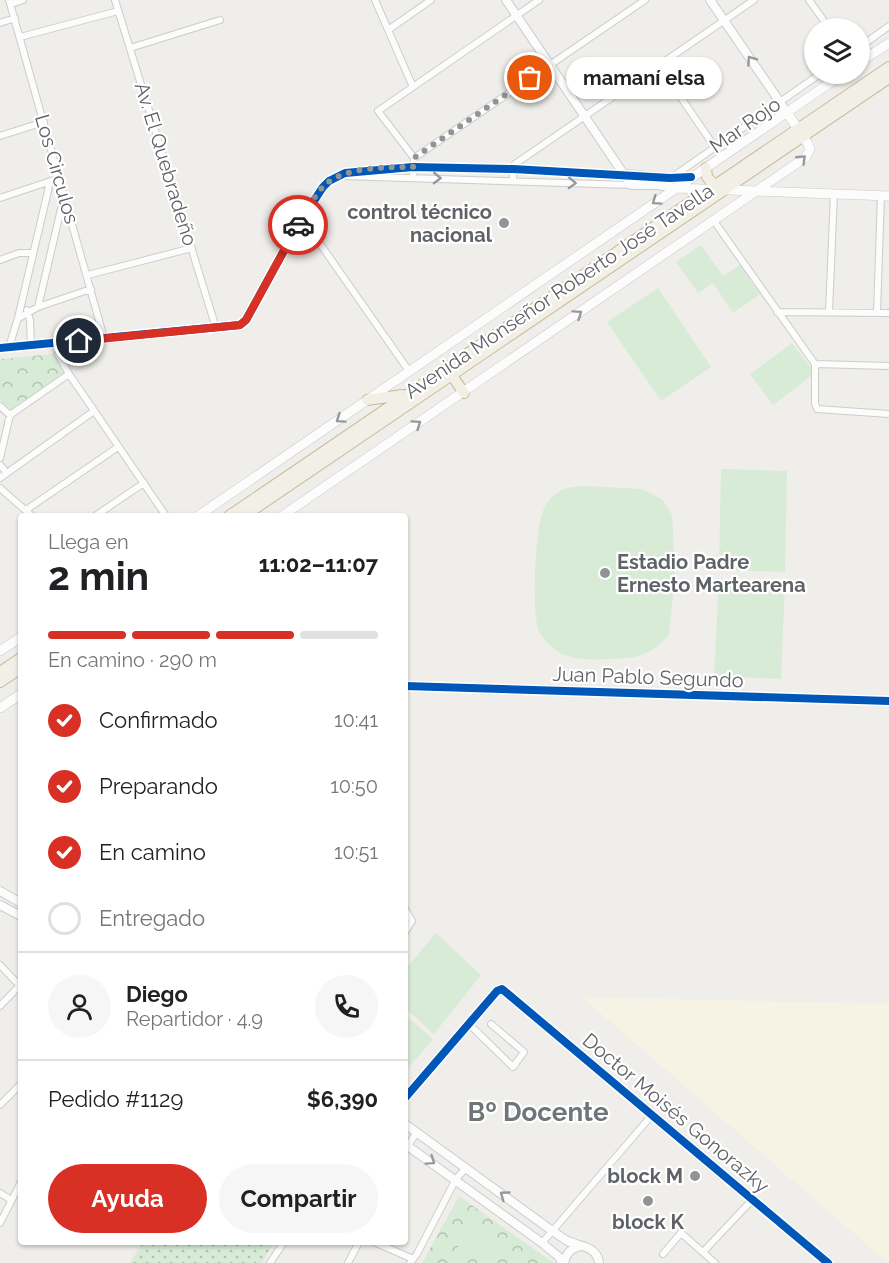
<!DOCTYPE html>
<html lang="es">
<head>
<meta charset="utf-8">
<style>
	:root { --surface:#fff; --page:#f6f6f6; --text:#202124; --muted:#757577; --line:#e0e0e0; --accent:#d93025 }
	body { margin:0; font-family:Raleway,sans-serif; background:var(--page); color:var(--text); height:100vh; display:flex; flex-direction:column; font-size:22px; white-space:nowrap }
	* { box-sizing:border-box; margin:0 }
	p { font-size:20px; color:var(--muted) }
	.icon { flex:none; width:33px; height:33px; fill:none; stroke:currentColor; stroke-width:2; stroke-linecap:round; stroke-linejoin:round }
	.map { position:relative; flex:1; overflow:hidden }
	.details { position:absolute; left:18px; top:513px; width:390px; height:732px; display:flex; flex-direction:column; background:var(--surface); border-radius:6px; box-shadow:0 2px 4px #0004 }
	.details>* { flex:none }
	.tools { position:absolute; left:804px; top:18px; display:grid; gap:12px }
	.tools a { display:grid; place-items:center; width:66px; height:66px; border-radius:50%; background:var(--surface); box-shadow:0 2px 4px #0004; font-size:30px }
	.pin { position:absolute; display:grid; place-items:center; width:51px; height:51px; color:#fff; margin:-26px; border:3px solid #fff; border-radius:50%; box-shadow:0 2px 6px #0007 }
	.courier { position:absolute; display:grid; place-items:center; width:60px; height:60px; margin:-30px; border:4px solid #d93025; border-radius:50%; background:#fff; color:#222; box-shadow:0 2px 8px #0007 }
	.bubble { position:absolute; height:42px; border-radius:21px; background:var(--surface); box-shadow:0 2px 4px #0004; font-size:20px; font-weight:700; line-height:42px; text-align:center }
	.headline em { font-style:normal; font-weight:700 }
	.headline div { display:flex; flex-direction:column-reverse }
	.headline { display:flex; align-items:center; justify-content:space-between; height:102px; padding:0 30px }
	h1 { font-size:39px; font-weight:700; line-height:45px }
	.bar { display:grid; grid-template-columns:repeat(4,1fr); gap:9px 6px; align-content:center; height:72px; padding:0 30px }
	.bar i { height:8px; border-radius:4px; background:var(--line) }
	.bar .active { background:var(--accent) }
	.bar p { grid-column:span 4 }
	.line { display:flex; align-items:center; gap:15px; padding:0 30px; border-top:2px solid var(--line) }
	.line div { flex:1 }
	.round { display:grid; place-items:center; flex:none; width:63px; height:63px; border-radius:32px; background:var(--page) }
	ol { padding:0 30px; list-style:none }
	li { display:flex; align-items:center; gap:18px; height:66px }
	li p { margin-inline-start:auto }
	li .icon { padding:6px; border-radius:50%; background:var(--accent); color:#fff; stroke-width:4 }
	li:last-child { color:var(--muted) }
	li i { width:33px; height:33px; border:3px solid var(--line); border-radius:50% }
	.button { display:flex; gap:12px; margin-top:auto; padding:12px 30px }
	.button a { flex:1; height:69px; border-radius:36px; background:var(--accent); color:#fff; font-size:24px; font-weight:700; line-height:69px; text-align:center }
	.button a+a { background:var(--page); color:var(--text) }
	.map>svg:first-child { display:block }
	.commercial { fill:#f7f3e4 }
	.grass { fill:url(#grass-dots) }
	.park { fill:url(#park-crowns) }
	.pitch { fill:#d8ebd6 }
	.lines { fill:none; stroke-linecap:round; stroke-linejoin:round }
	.minor-casing { stroke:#cbcccc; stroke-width:8 }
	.tertiary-casing { stroke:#cbcccc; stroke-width:10 }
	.secondary-casing { stroke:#cacacb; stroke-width:10 }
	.trunk-casing { stroke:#c8b996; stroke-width:12 }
	.minor { stroke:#fdfcfc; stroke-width:6 }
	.tertiary { stroke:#fdfcfc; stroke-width:8 }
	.secondary { stroke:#fdfcfc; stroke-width:9 }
	.trunk { stroke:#f2f0e6; stroke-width:10 }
	.cycleway-casing { stroke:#fff; stroke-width:11 }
	.cycleway { stroke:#0057b8; stroke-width:8 }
	.oneway { stroke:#96999c }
	.done { stroke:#919496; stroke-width:6; stroke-dasharray:0 10.8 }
	.route { stroke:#d93025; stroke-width:8 }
	.poi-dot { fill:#919496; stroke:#fff; stroke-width:2 }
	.labels { text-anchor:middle; stroke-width:4.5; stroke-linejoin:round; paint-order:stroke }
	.street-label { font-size:20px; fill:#5f6368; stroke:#fff }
	.poi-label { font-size:20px; font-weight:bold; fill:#5f6368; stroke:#fff; text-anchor:end }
	.district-label { font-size:26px; font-weight:bold; fill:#70757a; stroke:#fff }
</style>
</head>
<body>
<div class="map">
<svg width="889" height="1263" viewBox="0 0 889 1263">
	<defs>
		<pattern id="grass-dots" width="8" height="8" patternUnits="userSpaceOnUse" patternTransform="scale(1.5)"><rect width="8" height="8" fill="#d8ebd6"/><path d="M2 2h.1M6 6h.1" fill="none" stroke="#b2c2b1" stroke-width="1.8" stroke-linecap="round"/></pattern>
		<pattern id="park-crowns" width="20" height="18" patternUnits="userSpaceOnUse" patternTransform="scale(1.5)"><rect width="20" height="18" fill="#d8ebd6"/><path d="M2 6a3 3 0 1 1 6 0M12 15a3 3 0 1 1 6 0" fill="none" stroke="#b2c2b1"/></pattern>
	</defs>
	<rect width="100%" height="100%" fill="#efeeea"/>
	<path class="commercial" d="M582,997l307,7v259h-1z"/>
	<path class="grass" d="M143,1242h131l-12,21h-132z"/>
	<path class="park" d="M54,354l11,21 -51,34h-4l-10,-9v-41z
		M459,1196l95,67h-132z"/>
	<path class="pitch" d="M701,245l22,31 17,-11 20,29 -27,19 -20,-30 -15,10 -22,-31z
		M658,288l53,79 -50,34 -54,-79z
		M792,343l23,30 -42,32 -23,-31z
		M721,469l66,2 -2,101 -66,-2z
		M587,486l55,3 21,11 9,15 3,57 -6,63c-20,22 -32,23 -61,24 -17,1 -43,1 -56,-12 -5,-4 -12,-12 -14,-18 -6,-20 -3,-98 5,-118 2,-6 8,-14 14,-18 9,-7 20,-6 30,-7z
		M719,579l66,3 -4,97 -67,-3z
		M436,933l45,42 -47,59 -29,-26v-38z
		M405,1015l28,24 -28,33z
		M466,1228l36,17 -7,18 -38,-14z"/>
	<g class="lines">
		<g class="minor-casing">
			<path id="minor" d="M9,0l93,331 1,8
				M115,0l101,328
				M375,0l38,87
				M809,0l20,28
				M11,4l12,-4
				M0,23l15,-5
				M388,30l43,-30
				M20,37l98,-26
				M860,47l29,-21
				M130,48l90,-28
				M658,64l56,82
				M0,136l44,-14
				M414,158l-36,-47 161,-111
				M343,176l288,9
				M413,178l1,-20 231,-158
				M671,178l149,-104
				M513,181v-12l2,-5 239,-164
				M0,198l60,-20
				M302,218l107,153
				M714,221l101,143v39l2,6 72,5
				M0,260l19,-7h14
				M88,275l104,-27
				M38,307l23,-98 5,-8
				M27,310l3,10 1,25
				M777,312l112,1
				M829,312l5,-119
				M877,313l4,-118
				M19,318l19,-11 53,-18
				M9,347l9,-29 30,-127 1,-8
				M0,348l240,-23 6,-5 56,-102 21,-31 17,-12 16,-4 57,-4 211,7
				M58,354l11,20 97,142
				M815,364l74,2
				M0,406l10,9
				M0,458l10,-43 59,-41
				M0,465l7,8
				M0,478l94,-67
				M0,488l32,28
				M26,510l92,-63
				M95,516l49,-33
				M405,686l484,15
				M405,909l7,12 -7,11
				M0,965l21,22
				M0,1006l21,-22
				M470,1025l43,42 11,-15 -33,-28
				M405,1098l92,-107 5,-2 326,274
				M0,1105l21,-21
				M405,1150l12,-18
				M0,1193l11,7
				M0,1223l21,-41
				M374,1242l39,17
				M542,1243l110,-128
				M703,1252l50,-53
				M663,1254l18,-21 34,30
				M270,1263l14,-21
				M348,1263l11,-21
				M410,1263l7,-9 39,-75 10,-11"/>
		</g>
		<g class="tertiary-casing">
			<path id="tertiary" d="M506,0l125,185h26l18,3
				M710,0l76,111
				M624,174l46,4 21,-1
				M0,891l21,12
				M0,905l21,11
				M405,1124l146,106c6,4 11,8 17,11 13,6 29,5 31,22
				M405,1144l137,99 17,14 3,6
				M564,1263c2,-10 7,-15 17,-17"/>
		</g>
		<g class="secondary-casing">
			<path id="secondary" d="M860,62l29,-19
				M675,188l214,8
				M198,516l645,-442
				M282,516l524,-359 4,-8 -2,-5 -22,-33
				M0,651l21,-14
				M0,708l21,-14"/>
		</g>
		<g class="trunk-casing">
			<path id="trunk" d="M706,168l1,9 11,12
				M451,374l13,19
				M367,400l35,-5
				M229,516l660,-449
				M244,516l645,-438
				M0,672l21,-14
				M0,682l21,-14"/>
		</g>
		<use href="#minor" class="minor"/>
		<use href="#tertiary" class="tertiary"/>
		<use href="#secondary" class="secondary"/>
		<use href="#trunk" class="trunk"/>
		<g class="cycleway-casing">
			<path id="cycleway" d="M0,348l240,-23 6,-5 52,-95 25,-38 6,-6 16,-8 68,-6 100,2 157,9 21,-1
				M405,686l484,15
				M405,1098l92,-107 5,-2 326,274"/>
		</g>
		<use href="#cycleway" class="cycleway"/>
	</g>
	<defs><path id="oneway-chevron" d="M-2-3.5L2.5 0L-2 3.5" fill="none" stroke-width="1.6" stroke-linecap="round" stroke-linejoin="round" transform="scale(1.5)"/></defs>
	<g class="oneway">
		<use href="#oneway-chevron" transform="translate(751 60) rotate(-125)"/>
		<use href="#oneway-chevron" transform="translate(802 159) rotate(-44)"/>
		<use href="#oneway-chevron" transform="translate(437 178) rotate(1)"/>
		<use href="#oneway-chevron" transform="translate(572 183) rotate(2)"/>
		<use href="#oneway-chevron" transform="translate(656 201) rotate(145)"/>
		<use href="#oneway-chevron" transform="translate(578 314) rotate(-35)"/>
		<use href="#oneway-chevron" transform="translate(340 419) rotate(146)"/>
		<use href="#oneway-chevron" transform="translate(417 424) rotate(-34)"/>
		<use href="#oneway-chevron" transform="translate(431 1161) rotate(35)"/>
		<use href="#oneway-chevron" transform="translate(504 1195) rotate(-144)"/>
	</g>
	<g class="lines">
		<path class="done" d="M298,225c7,-12 19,-34 29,-42 20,-16 61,-16 86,-16l1,-9 116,-80"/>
		<path class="route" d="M79,341l161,-16 6,-5 52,-95"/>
	</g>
	<g class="poi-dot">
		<circle cx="504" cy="223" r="6"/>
		<circle cx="605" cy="573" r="6"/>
		<circle cx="695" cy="1176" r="6"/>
		<circle cx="648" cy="1201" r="6"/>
	</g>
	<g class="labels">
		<g class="street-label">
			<text transform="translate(745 125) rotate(-35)" y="7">Mar Rojo</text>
			<text transform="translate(166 164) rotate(73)" y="7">Av. El Quebradeño</text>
			<text transform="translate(57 169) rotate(74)" y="7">Los Circulos</text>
			<text transform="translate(559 291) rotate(-34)" y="7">Avenida Monseñor Roberto José Tavella</text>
			<text transform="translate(648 677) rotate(2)" y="7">Juan Pablo Segundo</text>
			<text transform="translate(676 1113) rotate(40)" y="7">Doctor Moisés Gonorazky</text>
		</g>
		<g class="poi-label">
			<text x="492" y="219">control técnico<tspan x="492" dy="23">nacional</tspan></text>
			<text x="617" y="569" text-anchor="start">Estadio Padre<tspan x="617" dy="23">Ernesto Martearena</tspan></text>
			<text x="683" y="1183">block M</text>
			<text x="648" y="1229" text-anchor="middle">block K</text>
		</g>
		<g class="district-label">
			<text x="538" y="1121">Bº Docente</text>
		</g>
	</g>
</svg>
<div class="tools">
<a><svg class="icon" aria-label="layers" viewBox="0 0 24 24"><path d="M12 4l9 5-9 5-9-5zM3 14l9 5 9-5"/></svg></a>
</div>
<div class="pin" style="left:530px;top:78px;background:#ea580c"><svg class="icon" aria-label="bag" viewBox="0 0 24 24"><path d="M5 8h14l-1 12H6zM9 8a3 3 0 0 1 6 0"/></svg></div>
<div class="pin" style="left:79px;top:341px;background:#1f2937"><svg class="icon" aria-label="home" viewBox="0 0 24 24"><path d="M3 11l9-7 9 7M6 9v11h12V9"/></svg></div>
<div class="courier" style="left:298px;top:225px"><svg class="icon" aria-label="car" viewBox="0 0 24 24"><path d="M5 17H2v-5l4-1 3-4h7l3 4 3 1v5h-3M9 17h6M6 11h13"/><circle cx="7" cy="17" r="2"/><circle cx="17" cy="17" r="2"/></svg></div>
<div class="bubble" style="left:566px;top:57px;width:156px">mamaní elsa</div>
<section class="details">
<div class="headline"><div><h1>2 min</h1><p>Llega en</p></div><em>11:02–11:07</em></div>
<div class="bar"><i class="active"></i><i class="active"></i><i class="active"></i><i></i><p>En camino · 290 m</p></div>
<ol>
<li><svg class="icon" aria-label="check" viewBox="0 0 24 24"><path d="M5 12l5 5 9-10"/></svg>Confirmado<p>10:41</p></li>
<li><svg class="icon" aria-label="check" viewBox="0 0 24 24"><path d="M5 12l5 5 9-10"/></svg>Preparando<p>10:50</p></li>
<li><svg class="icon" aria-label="check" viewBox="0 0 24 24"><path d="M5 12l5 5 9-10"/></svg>En camino<p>10:51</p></li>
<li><i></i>Entregado</li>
</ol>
<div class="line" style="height:108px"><a class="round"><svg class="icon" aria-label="person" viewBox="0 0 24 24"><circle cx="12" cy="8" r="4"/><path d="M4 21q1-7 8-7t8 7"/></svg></a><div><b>Diego</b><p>Repartidor · 4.9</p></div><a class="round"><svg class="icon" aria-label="phone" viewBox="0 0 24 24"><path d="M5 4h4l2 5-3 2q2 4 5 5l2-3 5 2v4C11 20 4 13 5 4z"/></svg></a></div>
<div class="line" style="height:78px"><div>Pedido #1129</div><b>$6,390</b></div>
<div class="button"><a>Ayuda</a><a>Compartir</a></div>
</section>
</div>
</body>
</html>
